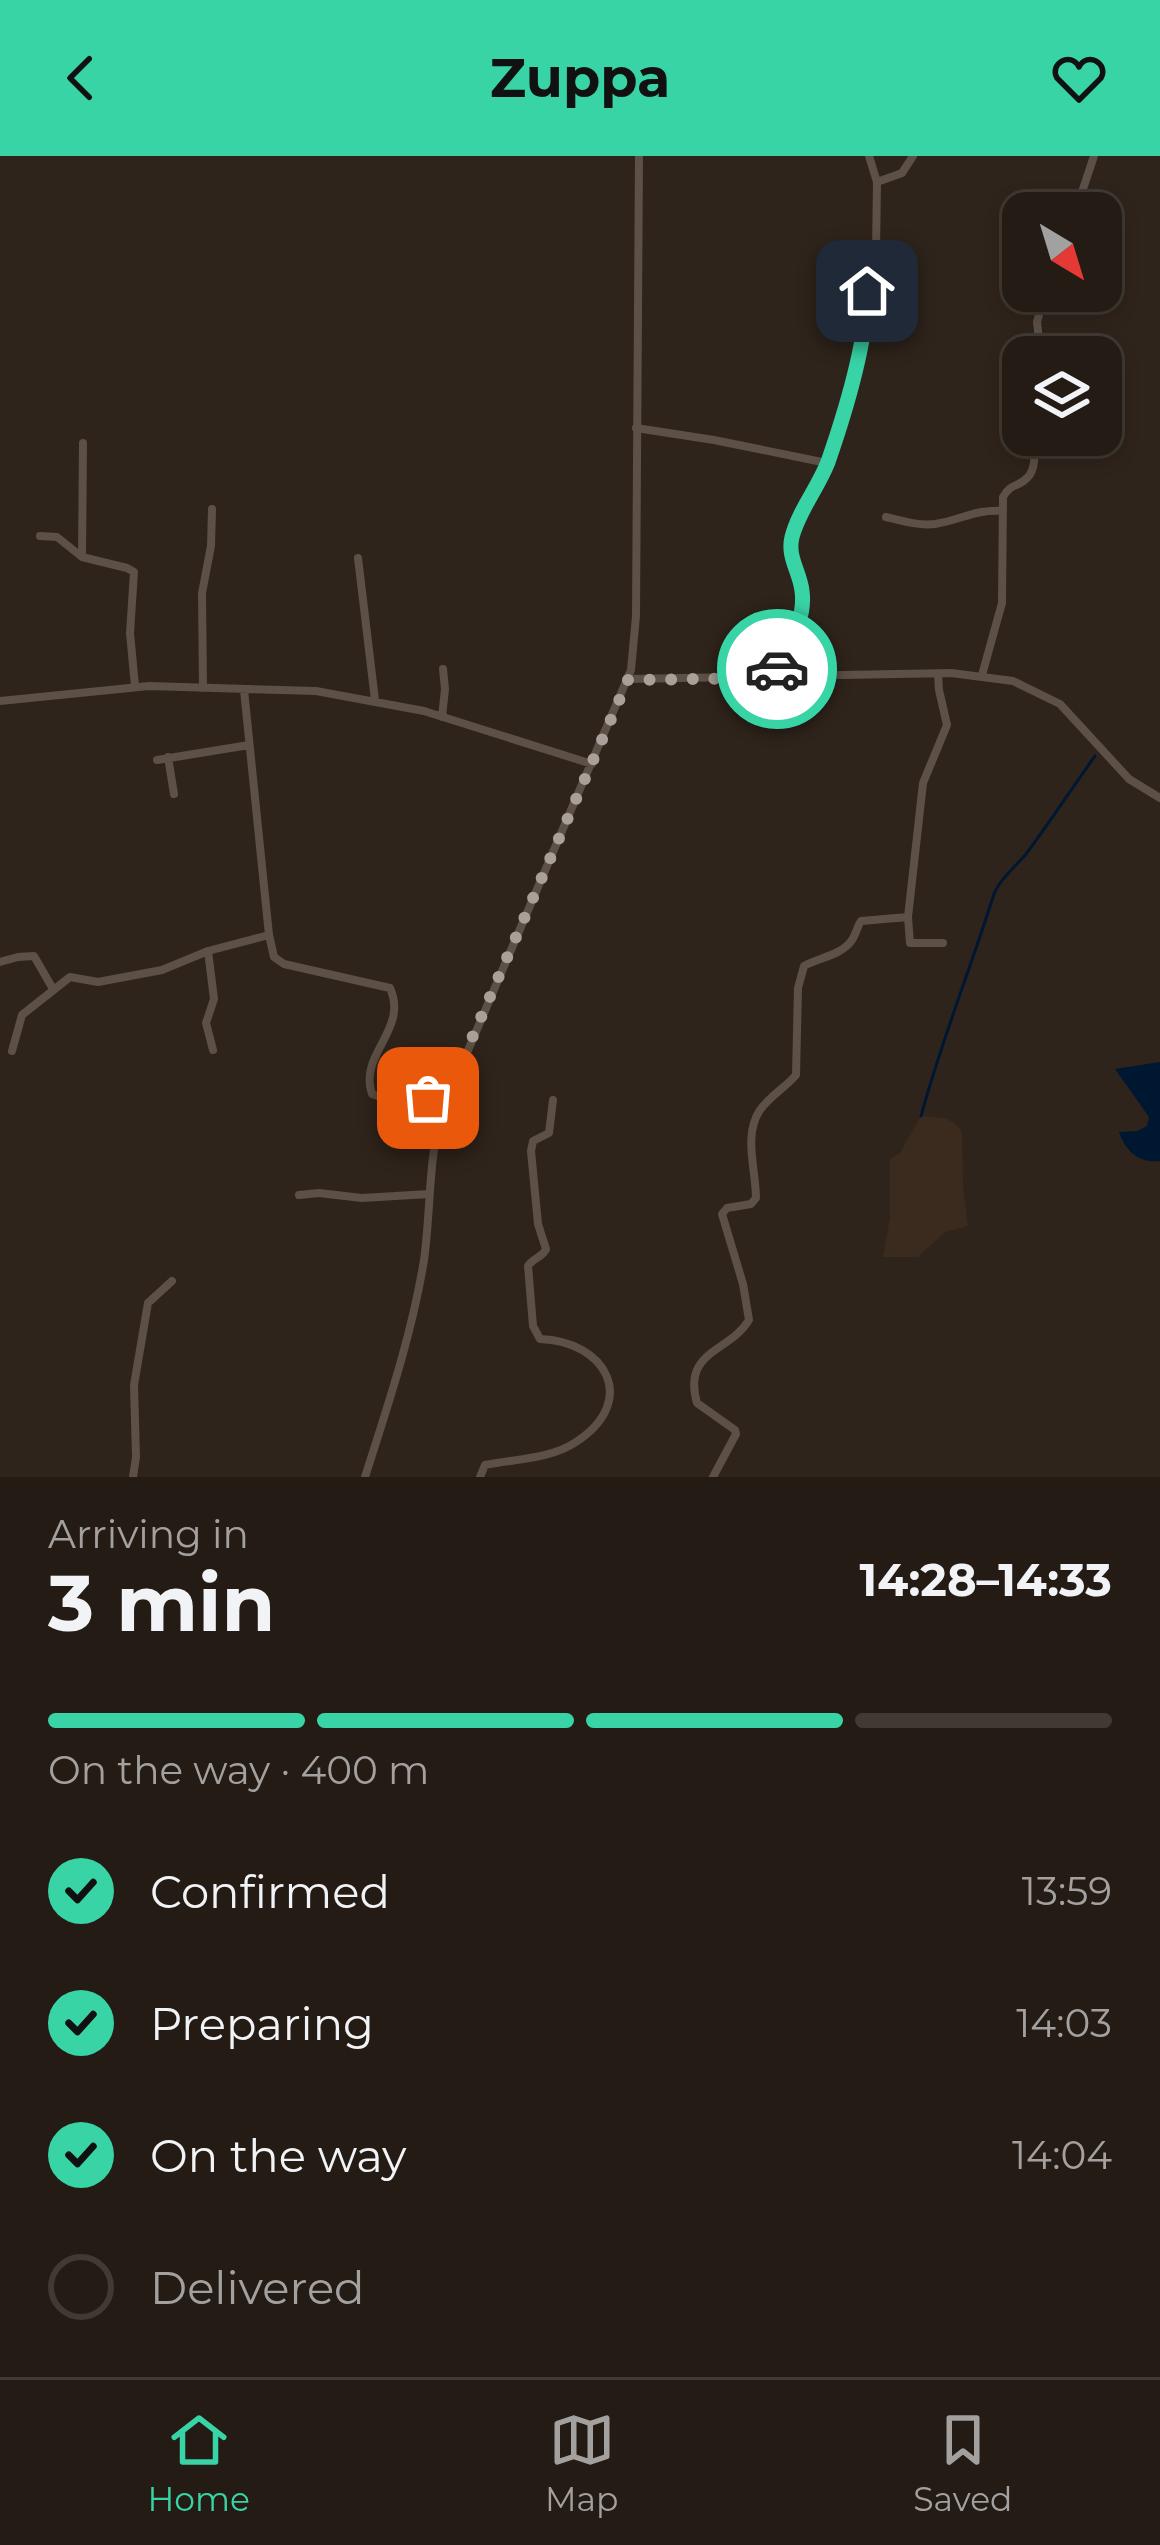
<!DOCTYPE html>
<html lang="en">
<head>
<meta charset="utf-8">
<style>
	:root { --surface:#231b14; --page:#2b241d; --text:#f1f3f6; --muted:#a3a1a0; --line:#403934; --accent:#38d4a6 }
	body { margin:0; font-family:Montserrat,sans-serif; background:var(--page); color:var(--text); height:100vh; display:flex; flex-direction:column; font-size:45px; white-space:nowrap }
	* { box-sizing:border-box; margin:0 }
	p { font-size:39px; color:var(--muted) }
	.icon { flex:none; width:66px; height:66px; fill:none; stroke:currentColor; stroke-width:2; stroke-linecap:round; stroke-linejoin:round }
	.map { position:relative; height:1321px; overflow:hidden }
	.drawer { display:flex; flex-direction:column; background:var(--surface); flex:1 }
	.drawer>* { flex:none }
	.needle { width:78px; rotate:142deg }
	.tools { position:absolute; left:1002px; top:36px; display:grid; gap:24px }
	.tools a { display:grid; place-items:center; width:120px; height:120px; border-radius:24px; background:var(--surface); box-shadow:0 6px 18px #0003,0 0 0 3px var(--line); font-size:60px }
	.pin { position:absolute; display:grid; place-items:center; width:102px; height:102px; color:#fff; margin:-51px; border-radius:24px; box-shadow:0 6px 18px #0006 }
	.courier { position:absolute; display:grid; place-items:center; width:120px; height:120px; margin:-60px; border:9px solid #38d4a6; border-radius:50%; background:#fff; color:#222; box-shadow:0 3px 15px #0007 }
	.overview em { font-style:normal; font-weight:700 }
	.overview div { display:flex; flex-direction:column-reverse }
	.overview { display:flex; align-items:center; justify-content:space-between; height:204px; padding:0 48px }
	h1 { font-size:78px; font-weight:700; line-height:90px }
	.bar { display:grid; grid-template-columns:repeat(4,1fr); gap:18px 12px; align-content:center; height:144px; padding:0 48px }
	.bar i { height:15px; border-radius:9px; background:var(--line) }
	.bar .current { background:var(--accent) }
	.bar p { grid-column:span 4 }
	ol { padding:0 48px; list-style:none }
	li { display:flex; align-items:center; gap:36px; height:132px }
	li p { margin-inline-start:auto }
	li .icon { padding:12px; border-radius:50%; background:var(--accent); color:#111; stroke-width:4 }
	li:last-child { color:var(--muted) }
	li i { width:66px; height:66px; border:6px solid var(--line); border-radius:50% }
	header { display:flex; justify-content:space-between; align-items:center; height:156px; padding:0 48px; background:var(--accent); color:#111; font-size:54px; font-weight:700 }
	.tab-bar { display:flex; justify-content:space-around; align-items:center; height:168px; border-top:3px solid var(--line); background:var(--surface); font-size:33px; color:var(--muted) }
	.tab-bar a { display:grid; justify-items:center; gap:6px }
	.tab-bar .current { color:var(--accent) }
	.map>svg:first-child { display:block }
	.built { fill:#3b2b1e }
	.water { fill:#001732 }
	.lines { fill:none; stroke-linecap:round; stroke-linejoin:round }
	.stream { stroke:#001732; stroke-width:3 }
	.minor { stroke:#5d5046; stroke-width:8 }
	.done { stroke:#a9a099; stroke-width:12; stroke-dasharray:0 21.6 }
	.route { stroke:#38d4a6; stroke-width:15 }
</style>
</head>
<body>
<header><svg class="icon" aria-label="back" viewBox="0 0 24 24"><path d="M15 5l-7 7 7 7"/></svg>Zuppa<svg class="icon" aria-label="heart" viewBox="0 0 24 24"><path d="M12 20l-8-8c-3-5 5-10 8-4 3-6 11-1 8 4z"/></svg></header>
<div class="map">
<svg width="1160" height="1321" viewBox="0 0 1160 1321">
	<rect width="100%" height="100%" fill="#2f241b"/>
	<path class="built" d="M921,960l23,2 9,4 9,10 1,54 5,40 -23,6 -27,25h-35l7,-40v-58l10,-6z"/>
	<path class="water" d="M1160,906v99c-20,3 -35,-10 -41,-29l18,-1 10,-5 2,-9 -34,-48z"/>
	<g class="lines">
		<path class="stream" d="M921,960c20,-74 49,-146 72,-219 4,-15 23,-31 33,-43 24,-32 46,-66 69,-98"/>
		<path class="minor" d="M877,26l25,-9 11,-17
			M1075,57l19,-57
			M1041,201l-4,-35 8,-31
			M636,272l78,12 113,23 22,-70 14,-58 5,-51 8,-32 1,-70 -8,-26
			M83,287l-1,114 45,11 7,4 -4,61 5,53
			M886,361c16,4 33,9 49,7 27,-4 39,-15 68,-13
			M40,380l17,1 25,20
			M358,402l17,142
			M982,519l20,-72 1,-106c9,-15 15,-9 25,-20 9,-9 6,-30 7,-42
			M772,522c14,-27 35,-57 30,-89 -3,-17 -14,-30 -11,-47 4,-27 24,-55 36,-79
			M628,523l323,-6 62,8 47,23 69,75 31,19
			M203,532l-1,-95 9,-47 1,-37
			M244,534l25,245 5,22 10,7 106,24c19,42 -32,66 -18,106l14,5 59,1
			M0,545l149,-15 167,5 108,20 168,53
			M442,561l3,-28 -2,-20
			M168,601l6,37
			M157,604l92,-15
			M908,761l2,26h33
			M208,795l6,48 -8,24 7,27
			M0,806l18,-5 16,-1 19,33
			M12,895l10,-36 48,-38 28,5 64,-12 46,-19 61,-16
			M299,1039l20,-2 43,5 67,-4
			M133,1321l3,-20 -2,-72 14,-82 24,-22
			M365,1321c23,-72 47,-143 59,-217 7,-50 4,-101 18,-149l189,-441 5,-54 3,-460
			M480,1321l5,-12c29,-6 66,-6 91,-23 64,-42 29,-101 -36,-103l-7,-13 -5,-60c5,-8 15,-9 18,-17l-8,-25 -7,-73 2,-10 16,-8 4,-33
			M713,1321l23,-43 -1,-4 -38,-27c-15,-53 32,-50 52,-83l-6,-36 -21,-70 5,-6 24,-4 5,-6c0,-28 -13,-63 4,-88 10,-14 26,-23 36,-35l2,-87 6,-22c14,-8 38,-11 48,-26 4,-6 5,-13 9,-19l47,-4 15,-134 24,-58 -8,-35 -1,-16"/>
	</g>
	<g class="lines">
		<path class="done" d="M428,942l17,2 183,-420 144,-2 5,-9"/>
		<path class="route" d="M777,513c12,-25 29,-50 25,-78 -2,-19 -15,-34 -10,-54 7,-27 26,-49 36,-75 17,-49 39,-120 39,-171"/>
	</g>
</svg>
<div class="tools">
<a><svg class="needle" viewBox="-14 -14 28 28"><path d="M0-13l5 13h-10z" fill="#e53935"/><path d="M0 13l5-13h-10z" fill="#a3a1a0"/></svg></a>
<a><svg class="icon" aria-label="layers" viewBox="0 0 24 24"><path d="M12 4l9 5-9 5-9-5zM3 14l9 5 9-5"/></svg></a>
</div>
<div class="pin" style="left:428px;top:942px;background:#ea580c"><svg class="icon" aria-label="bag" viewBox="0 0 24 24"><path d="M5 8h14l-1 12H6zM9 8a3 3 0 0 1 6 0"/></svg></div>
<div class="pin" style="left:867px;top:135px;background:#1f2937"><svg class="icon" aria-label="home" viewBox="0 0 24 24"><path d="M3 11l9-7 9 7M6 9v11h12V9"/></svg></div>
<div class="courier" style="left:777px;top:513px"><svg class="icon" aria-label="car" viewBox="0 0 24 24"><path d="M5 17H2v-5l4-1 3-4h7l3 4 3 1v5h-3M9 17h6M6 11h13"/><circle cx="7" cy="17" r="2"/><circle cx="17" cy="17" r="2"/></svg></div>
</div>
<section class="drawer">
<div class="overview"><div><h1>3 min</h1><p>Arriving in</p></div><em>14:28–14:33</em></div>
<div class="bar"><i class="current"></i><i class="current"></i><i class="current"></i><i></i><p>On the way · 400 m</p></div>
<ol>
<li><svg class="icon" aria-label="check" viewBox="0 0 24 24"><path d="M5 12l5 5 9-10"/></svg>Confirmed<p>13:59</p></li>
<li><svg class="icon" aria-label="check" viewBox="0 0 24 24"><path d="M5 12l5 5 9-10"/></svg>Preparing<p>14:03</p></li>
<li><svg class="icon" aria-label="check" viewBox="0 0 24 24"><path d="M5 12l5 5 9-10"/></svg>On the way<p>14:04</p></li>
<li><i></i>Delivered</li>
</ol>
</section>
<nav class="tab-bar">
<a class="current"><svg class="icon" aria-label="home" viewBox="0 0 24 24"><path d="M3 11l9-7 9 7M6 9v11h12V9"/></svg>Home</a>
<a><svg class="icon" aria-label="map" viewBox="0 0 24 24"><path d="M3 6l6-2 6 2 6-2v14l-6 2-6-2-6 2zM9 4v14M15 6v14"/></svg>Map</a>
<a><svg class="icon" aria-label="saved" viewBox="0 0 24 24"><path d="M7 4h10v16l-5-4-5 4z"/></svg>Saved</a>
</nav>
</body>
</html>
